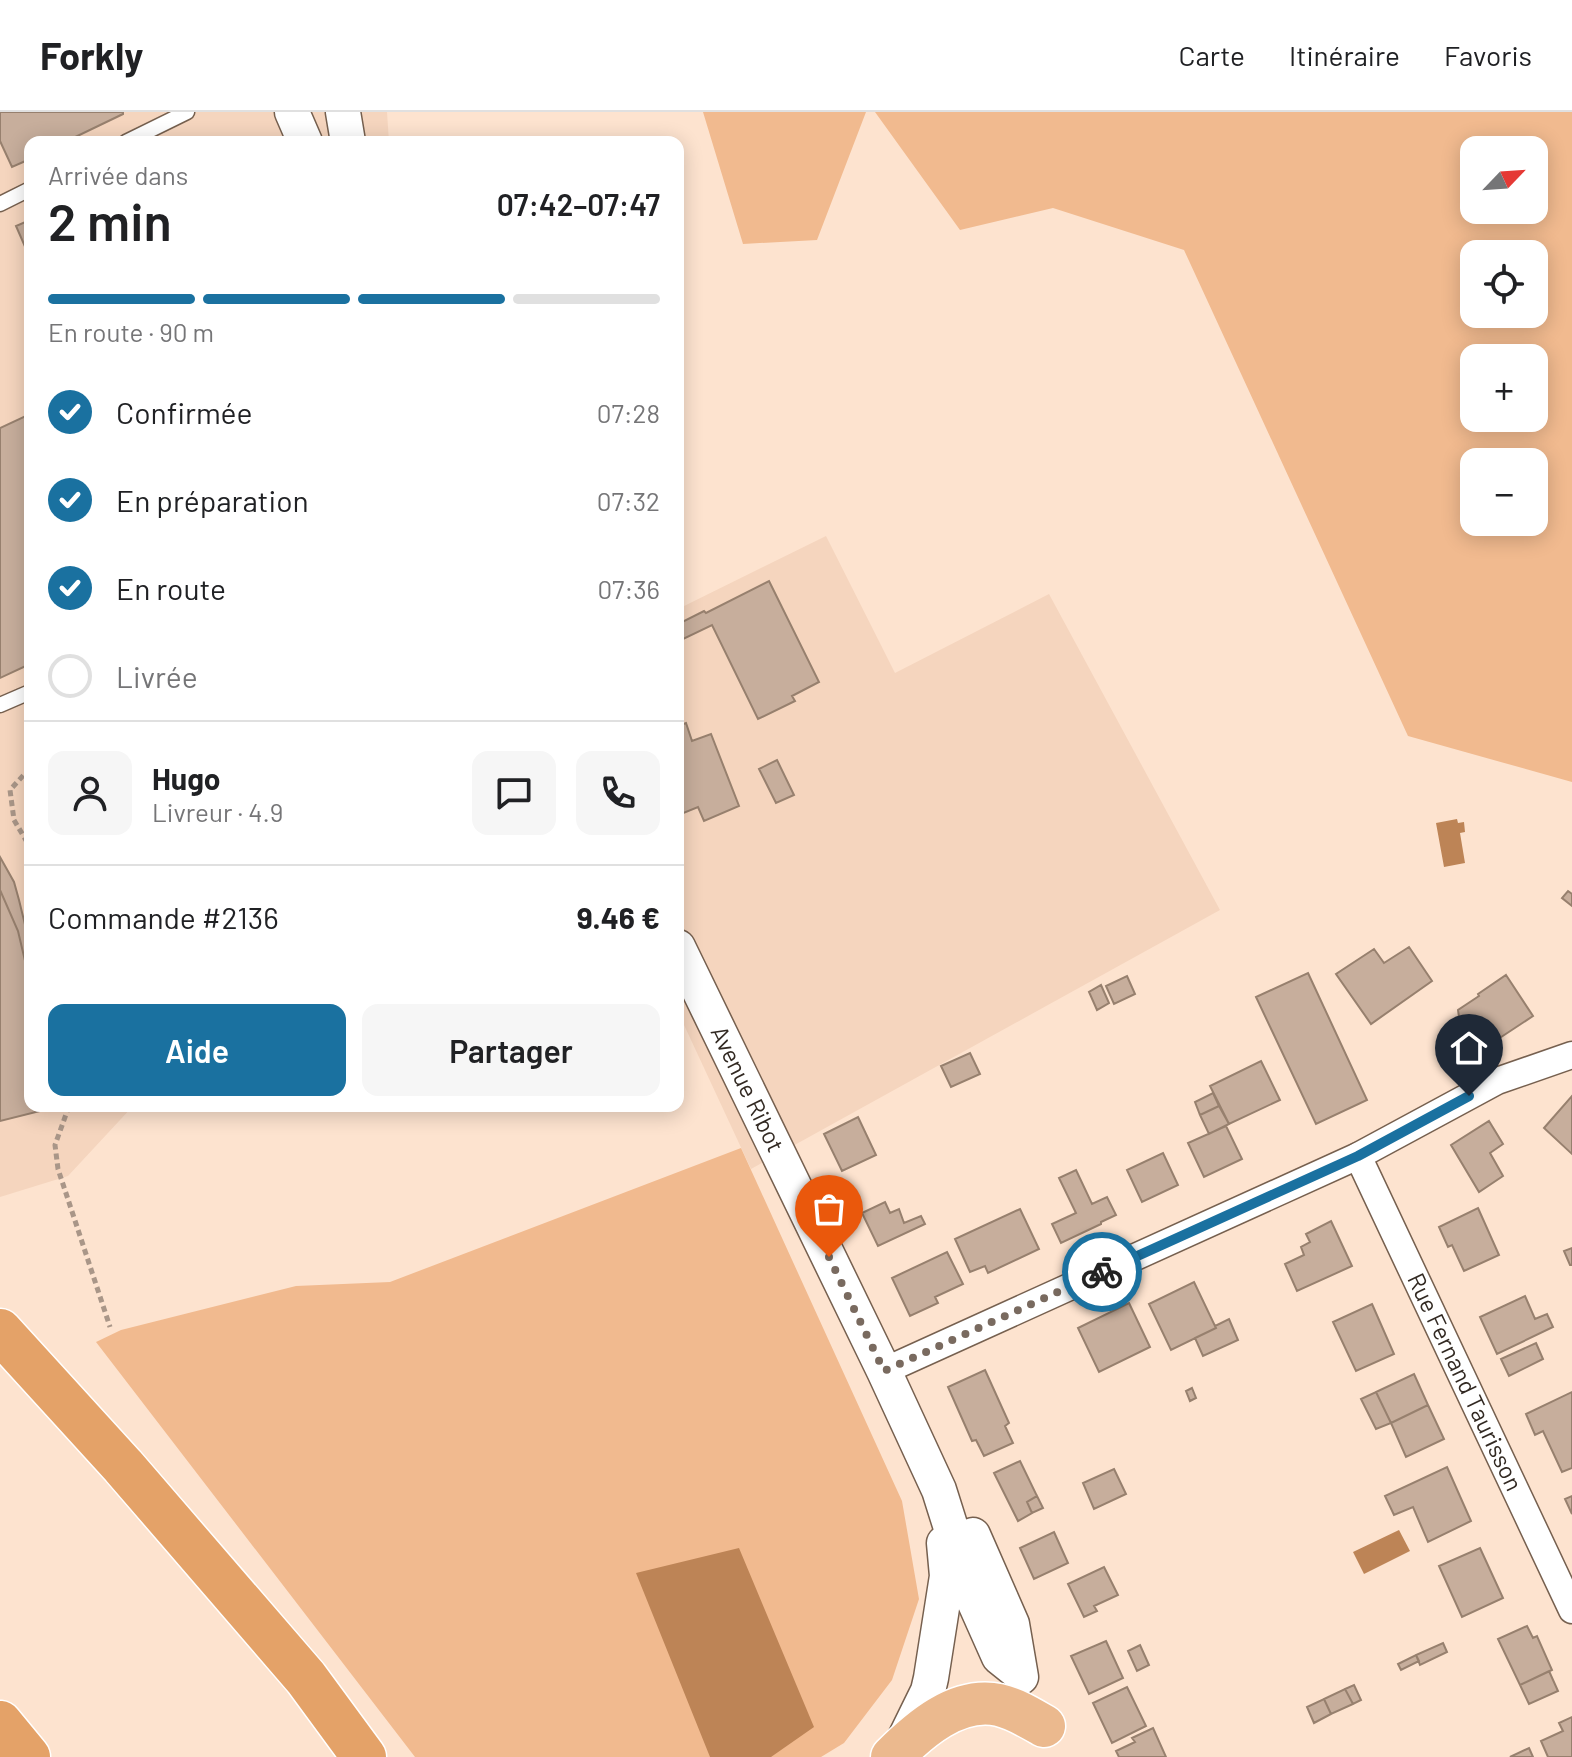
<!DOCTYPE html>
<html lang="fr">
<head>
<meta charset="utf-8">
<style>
	:root { --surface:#fff; --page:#f6f6f6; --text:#202124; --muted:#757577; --line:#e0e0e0; --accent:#1a71a0 }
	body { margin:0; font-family:Barlow,sans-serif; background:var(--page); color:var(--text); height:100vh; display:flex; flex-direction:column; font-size:30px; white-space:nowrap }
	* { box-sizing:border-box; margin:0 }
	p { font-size:26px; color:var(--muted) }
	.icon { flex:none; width:44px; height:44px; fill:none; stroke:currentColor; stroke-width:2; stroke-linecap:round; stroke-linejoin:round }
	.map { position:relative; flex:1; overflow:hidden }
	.sheet { position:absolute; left:24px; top:24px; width:660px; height:976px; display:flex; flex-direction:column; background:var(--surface); border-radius:16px; box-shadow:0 4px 20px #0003 }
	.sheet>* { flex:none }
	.needle { width:52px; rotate:65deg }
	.tools { position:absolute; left:1460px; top:24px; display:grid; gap:16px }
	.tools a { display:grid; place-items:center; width:88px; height:88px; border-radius:16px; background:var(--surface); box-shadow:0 4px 20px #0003; font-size:40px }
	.pin { position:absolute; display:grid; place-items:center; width:68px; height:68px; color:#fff; margin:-82px -34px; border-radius:50% 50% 50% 0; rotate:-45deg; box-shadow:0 0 8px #0007 }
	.pin .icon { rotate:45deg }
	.courier { position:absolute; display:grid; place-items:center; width:80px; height:80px; margin:-40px; border:6px solid #1a71a0; border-radius:50%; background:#fff; color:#222; box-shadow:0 2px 10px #0007 }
	.summary em { font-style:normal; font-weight:600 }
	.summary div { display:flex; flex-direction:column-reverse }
	.summary { display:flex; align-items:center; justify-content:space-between; height:136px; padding:0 24px }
	h1 { font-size:52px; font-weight:600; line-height:60px }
	.bar { display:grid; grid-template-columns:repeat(4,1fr); gap:12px 8px; align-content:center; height:96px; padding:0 24px }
	.bar i { height:10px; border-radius:6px; background:var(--line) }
	.bar .active { background:var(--accent) }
	.bar p { grid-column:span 4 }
	.line { display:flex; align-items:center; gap:20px; padding:0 24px; border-top:2px solid var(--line) }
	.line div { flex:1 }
	.round { display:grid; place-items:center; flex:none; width:84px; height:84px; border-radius:16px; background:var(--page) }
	ol { padding:0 24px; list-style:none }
	li { display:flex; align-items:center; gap:24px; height:88px }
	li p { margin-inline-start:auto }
	li .icon { padding:8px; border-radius:50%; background:var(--accent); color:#fff; stroke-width:4 }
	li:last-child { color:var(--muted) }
	li i { width:44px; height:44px; border:4px solid var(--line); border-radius:50% }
	.primary-button { display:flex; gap:16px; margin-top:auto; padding:16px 24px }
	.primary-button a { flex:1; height:92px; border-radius:16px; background:var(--accent); color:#fff; font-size:32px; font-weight:600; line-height:92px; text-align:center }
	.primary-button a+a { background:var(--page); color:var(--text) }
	header { display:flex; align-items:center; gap:48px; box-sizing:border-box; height:112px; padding:0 40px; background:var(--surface); border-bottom:2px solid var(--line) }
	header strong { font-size:38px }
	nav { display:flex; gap:44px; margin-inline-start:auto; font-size:28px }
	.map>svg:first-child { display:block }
	.built { fill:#f5d5be }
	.green { fill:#f1ba8f; fill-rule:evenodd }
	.water { fill:#bd8456 }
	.building { fill:#c7ae9c; stroke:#97806e; stroke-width:2 }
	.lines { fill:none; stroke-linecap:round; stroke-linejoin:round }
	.service-casing { stroke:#76604f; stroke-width:17 }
	.minor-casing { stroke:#76604f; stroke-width:29 }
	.tertiary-casing { stroke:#76604f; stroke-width:37 }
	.primary-casing { stroke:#fff; stroke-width:45 }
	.trunk-casing { stroke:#fff; stroke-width:47 }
	.path { stroke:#a99688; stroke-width:5; stroke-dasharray:6 4; stroke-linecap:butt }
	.service { stroke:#fff; stroke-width:14 }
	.minor { stroke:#fff; stroke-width:26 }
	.tertiary { stroke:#fff; stroke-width:34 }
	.primary { stroke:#ebb98e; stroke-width:42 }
	.trunk { stroke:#e4a268; stroke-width:44 }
	.done { stroke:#796a5f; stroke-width:8; stroke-dasharray:0 14.4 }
	.route { stroke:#1a71a0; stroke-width:10 }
	.labels { text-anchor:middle; stroke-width:6; stroke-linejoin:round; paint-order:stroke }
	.street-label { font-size:24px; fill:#322922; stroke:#fef3eb }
</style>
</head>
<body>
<header>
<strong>Forkly</strong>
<nav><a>Carte</a><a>Itinéraire</a><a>Favoris</a></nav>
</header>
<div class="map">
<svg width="1572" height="1645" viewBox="0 0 1572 1645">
	<rect width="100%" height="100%" fill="#fde3cf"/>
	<path class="built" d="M0,0h387l2,30h-359v964h103l-65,70 -68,21z
		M826,424l69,137 154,-79 171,316 -469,259 -73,-157v-403z"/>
	<path class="green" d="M703,0h163l-49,128 -74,4z
		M875,0h697v670l-164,-46 -224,-486 -131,-42 -93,22zM1474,38h60v60h-60zM1474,142h60v60h-60zM1534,246v60h-60v-60zM1474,350h60v60h-60z
		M741,1036l161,353 17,98 -27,81 -48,63 -23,14h-406l-319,-415 25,-12 175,-44 94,-4z"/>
	<path class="water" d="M1457,707l1,4 6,-1 1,10 -5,1 5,30 -21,4 -8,-44z
		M1399,1418l11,21 -46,23 -11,-22z
		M739,1436l75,179 -43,30h-61l-74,-184z"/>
	<path class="building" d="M0,0h123v2l-58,28h-35v17l-18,8 -12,-26z
		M30,108v38l-14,-32z
		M30,302v250l-30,14v-250z
		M769,469l50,101 -27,14 3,5 -37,18 -46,-94 -33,16 -1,-17 26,-13 2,2z
		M686,611l6,18 19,-7 28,72 -35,15 -6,-14 -17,7 -3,-7v-81z
		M777,648l17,35 -18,8 -17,-34z
		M0,745l14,25 5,18 11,45v37l-12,-51 -18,-41z
		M0,778l18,41 12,51v124h22v2l-52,13z
		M1568,779l4,3v12l-10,-8z
		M1409,835l23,34 -61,43 -35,-50 38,-25 10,14z
		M1308,861l59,127 -51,24 -60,-127z
		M1506,863l27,41 -53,35 -20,-27 -2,-14 21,-14 -1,-2z
		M1127,864l8,18 -21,10 -8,-18z
		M1101,873l8,18 -12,7 -8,-18z
		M970,941l10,21 -29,13 -10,-21z
		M1261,949l19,39 -51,24 -19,-38z
		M1213,981l6,13 -19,9 -5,-13z
		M1572,984v58l-28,-26z
		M1219,994l10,18 -20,10 -9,-19z
		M858,1005l18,38 -34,16 -18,-37z
		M1489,1009l14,23 -13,9 13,23 -24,16 -28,-47z
		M1226,1014l16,33 -38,18 -16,-34z
		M1163,1041l15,32 -36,17 -15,-32z
		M1076,1058l16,34 15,-7 9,18 -15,7v2l-40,19 -9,-19 24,-11 -17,-35z
		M885,1090l5,11 9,-4 5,14 17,-7 4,8 -47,22 -16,-33z
		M1478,1096l21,47 -35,16 -12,-26 -4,2 -9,-20z
		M1020,1097l19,40 -51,24 -3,-7 -15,6 -15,-33z
		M1331,1109l21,45 -55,25 -12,-27 19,-9 -3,-8 9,-5 -4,-8z
		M1572,1136v17h-2l-6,-14z
		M947,1140l16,32 -28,13 3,6 -28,13 -18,-38z
		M1194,1170l22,46 -45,22 -22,-46z
		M1525,1184l10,23 12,-5 6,13 -56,27 -17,-37z
		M1129,1191l21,44 -51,25 -21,-44z
		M1372,1192l22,50 -38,17 -23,-49z
		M1229,1207l9,21 -35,16 -8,-18 21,-10 -1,-2z
		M1536,1231l7,16 -34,17 -8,-17z
		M985,1258l24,53 -4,3 8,17 -29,13 -8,-16 -4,1 -24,-54z
		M1414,1262l14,31 -37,18 -15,-31z
		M1192,1276l4,10 -6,3 -4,-10z
		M1376,1280l15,31 -15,6 -15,-30z
		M1572,1280v76l-10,4 -19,-41 -8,4 -9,-21z
		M1428,1293l16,34 -38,18 -15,-34z
		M1020,1349l17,35 -10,6 5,11 -14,8 -24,-48z
		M1447,1355l24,54 -43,21 -15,-35 -19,8 -9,-19z
		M1114,1357l12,25 -32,15 -11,-26z
		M1037,1384l6,12 -11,5 -5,-11z
		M1572,1384v18l-7,-15z
		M1054,1420l14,31 -34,16 -14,-31z
		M1480,1436l23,50 -41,19 -23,-51z
		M1104,1455l14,28 -24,11 3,5 -13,6 -16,-33z
		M1527,1514l6,12 4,-2 15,34 -32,15 -22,-46z
		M1106,1529l17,37 -34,16 -18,-38z
		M1443,1531l4,9 -27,13 -4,-10z
		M1140,1533l9,20 -12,6 -9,-20z
		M1416,1543l3,6 -18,9 -3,-6z
		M1549,1559l9,20 -29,13 -9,-19z
		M1354,1573l7,15 -8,4 -8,-15z
		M1127,1575l19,39 -34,17 -19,-40z
		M1345,1577l8,15 -22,10 -7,-15z
		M1324,1587l7,15 -17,9 -7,-16z
		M1572,1605v40h-24l-7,-16 22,-10 -4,-8z
		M1153,1616l13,29h-47l-3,-6 19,-9 -3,-4z
		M1529,1636l4,9h-23z"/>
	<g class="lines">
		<g class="service-casing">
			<path id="service" d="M126,30l61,-30
				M0,92l30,-15
				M0,593l30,-13"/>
		</g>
		<g class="minor-casing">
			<g id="minor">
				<path id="s1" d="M1358,1044l214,454"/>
				<path d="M884,1259l474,-215 139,-75 75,-26"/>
			</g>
		</g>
		<g class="tertiary-casing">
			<g id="tertiary">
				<path d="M292,0l13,30"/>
				<path d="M343,0l5,30"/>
				<path id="s2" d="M678,835l206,424 55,119 35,111 25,56 20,16"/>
				<path d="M973,1423l39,89 9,53"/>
				<path d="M901,1634l27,-55 3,-13 16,-102 -3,-33"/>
			</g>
		</g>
		<g class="primary-casing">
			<path id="primary" d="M892,1645c27,-27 65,-61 107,-52 17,4 31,13 45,21"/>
		</g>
		<g class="trunk-casing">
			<path id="trunk" d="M0,1219l123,135 183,212 58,79
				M0,1611l28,34"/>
		</g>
		<path class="path" d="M30,656l-20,22 4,30 16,27
			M69,994l-14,39 3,24 52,158"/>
		<use href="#service" class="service"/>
		<use href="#minor" class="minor"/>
		<use href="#tertiary" class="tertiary"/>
		<use href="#primary" class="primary"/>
		<use href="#trunk" class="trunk"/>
	</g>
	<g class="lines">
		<path class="done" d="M829,1145l55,114 218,-99"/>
		<path class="route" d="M1102,1160l256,-116 111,-60"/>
	</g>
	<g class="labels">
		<g class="street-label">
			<text dy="8" stroke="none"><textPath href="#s2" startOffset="158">Avenue Ribot</textPath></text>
			<text dy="8" stroke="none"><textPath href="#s1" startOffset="250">Rue Fernand Taurisson</textPath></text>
		</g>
	</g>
</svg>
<div class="tools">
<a><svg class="needle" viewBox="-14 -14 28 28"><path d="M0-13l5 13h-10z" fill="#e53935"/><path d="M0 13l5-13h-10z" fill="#757577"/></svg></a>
<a><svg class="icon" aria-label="locate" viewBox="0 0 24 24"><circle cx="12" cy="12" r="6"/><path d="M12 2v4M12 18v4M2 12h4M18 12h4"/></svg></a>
<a>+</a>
<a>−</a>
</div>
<div class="pin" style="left:829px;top:1145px;background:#ea580c"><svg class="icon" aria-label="bag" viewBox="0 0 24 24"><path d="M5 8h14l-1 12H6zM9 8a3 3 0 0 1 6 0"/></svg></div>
<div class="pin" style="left:1469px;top:984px;background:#1f2937"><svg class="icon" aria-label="home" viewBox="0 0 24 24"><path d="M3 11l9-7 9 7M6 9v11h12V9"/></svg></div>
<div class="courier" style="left:1102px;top:1160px"><svg class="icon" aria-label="bike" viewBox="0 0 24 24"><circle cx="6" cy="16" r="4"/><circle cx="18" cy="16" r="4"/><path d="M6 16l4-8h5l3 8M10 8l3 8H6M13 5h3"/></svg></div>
<section class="sheet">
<div class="summary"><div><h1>2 min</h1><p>Arrivée dans</p></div><em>07:42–07:47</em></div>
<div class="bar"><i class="active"></i><i class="active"></i><i class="active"></i><i></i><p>En route · 90 m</p></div>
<ol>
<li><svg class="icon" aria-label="check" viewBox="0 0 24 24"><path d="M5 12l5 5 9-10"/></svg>Confirmée<p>07:28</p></li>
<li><svg class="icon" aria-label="check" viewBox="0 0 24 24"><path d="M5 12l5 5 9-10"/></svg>En préparation<p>07:32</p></li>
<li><svg class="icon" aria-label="check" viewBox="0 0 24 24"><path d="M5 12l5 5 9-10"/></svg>En route<p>07:36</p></li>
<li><i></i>Livrée</li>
</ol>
<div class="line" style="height:144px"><a class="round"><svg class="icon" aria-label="person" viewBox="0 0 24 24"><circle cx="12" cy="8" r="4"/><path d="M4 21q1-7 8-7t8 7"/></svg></a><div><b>Hugo</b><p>Livreur · 4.9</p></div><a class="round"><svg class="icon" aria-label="chat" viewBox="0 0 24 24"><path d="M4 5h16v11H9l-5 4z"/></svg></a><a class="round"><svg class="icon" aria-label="phone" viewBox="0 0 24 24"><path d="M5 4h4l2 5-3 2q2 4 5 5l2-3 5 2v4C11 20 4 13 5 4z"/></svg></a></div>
<div class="line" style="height:104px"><div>Commande #2136</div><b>9.46 €</b></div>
<div class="primary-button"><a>Aide</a><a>Partager</a></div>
</section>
</div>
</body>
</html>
